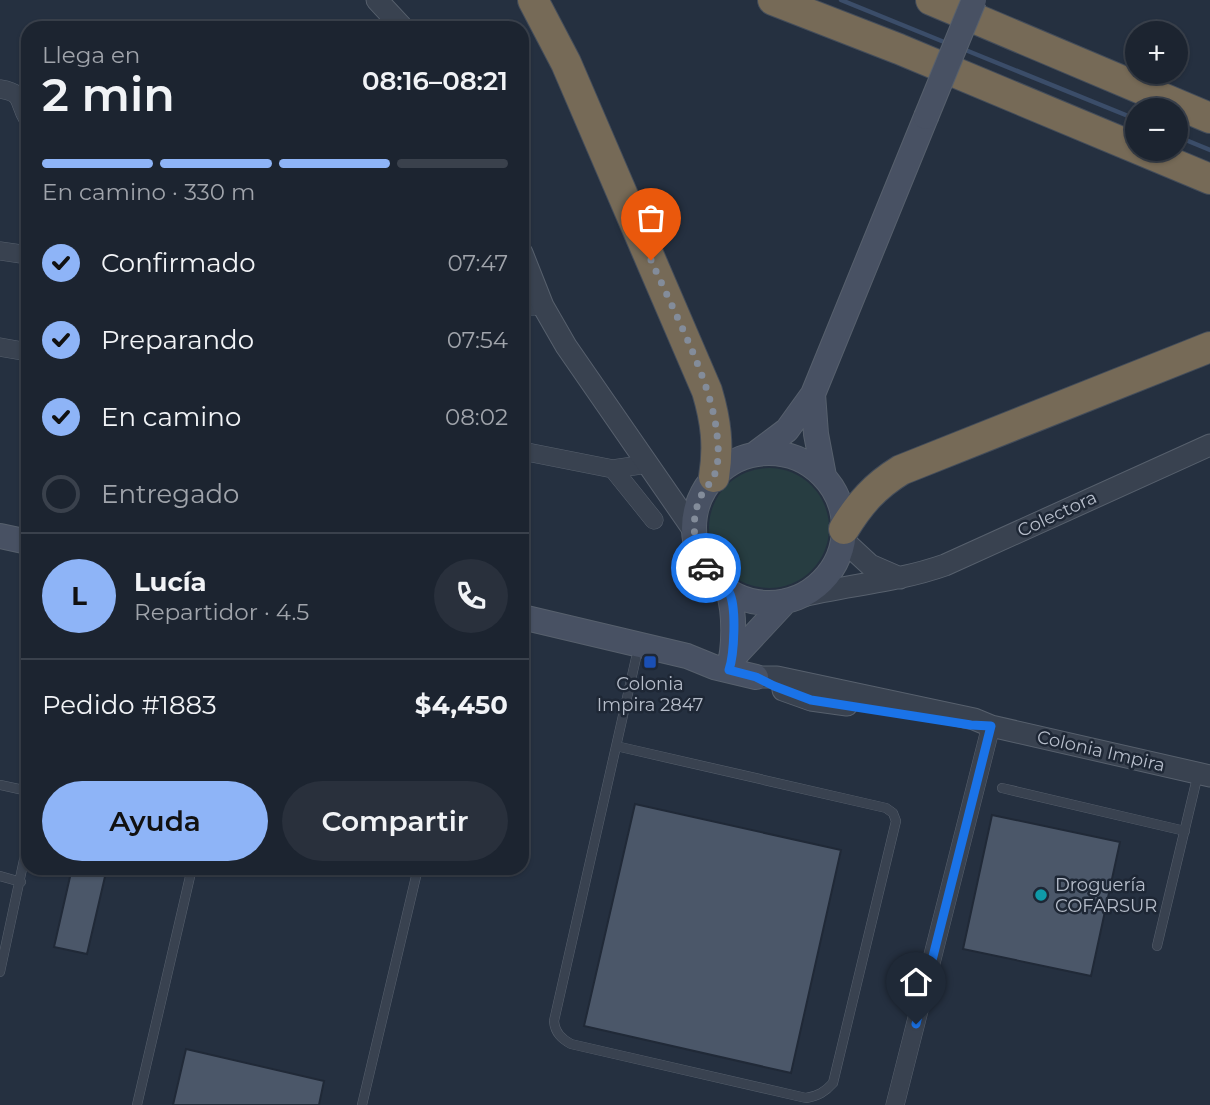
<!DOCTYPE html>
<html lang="es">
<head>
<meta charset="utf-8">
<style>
	:root { --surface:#1c2430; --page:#29303c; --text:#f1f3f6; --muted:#a0a4ab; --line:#3a414c; --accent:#8eb4f7 }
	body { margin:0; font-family:Montserrat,sans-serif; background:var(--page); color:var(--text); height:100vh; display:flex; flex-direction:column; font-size:26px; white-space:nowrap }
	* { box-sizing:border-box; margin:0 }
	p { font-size:23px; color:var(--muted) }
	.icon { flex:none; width:38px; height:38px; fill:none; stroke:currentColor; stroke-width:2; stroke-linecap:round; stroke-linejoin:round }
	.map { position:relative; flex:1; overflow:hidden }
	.details { position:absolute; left:21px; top:21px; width:508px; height:854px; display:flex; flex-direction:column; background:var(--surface); border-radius:21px; box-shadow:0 2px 5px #0004,0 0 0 2px var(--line) }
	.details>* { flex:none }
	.fabs { position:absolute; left:1125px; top:21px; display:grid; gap:14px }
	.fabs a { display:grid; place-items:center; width:63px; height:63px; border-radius:50%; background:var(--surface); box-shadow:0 2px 5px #0004,0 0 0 2px var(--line); font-size:35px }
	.pin { position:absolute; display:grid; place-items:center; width:60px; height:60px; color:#fff; margin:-72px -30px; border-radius:50% 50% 50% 0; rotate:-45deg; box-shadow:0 0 7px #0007 }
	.pin .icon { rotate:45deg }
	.courier { position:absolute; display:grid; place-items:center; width:70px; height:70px; margin:-35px; border:5px solid #1a73e8; border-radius:50%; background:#fff; color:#222; box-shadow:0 2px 9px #0007 }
	.head em { font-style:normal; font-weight:600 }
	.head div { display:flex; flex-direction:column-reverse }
	.head { display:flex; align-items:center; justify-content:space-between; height:119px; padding:0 21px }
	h1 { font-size:46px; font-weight:600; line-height:52px }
	.bar { display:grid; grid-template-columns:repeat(4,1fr); gap:10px 7px; align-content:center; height:84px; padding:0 21px }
	.bar i { height:9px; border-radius:5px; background:var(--line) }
	.bar .selected { background:var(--accent) }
	.bar p { grid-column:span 4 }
	.line { display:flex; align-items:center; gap:18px; padding:0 21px; border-top:2px solid var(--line) }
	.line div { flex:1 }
	.round { display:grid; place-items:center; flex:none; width:74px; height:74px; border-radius:37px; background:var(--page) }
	ol { padding:0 21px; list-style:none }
	li { display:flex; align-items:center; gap:21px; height:77px }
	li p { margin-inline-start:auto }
	li .icon { padding:7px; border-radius:50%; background:var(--accent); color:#111; stroke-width:4 }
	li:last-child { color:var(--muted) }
	li i { width:38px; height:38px; border:4px solid var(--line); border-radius:50% }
	.cta { display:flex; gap:14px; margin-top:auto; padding:14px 21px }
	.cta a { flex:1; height:80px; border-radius:42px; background:var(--accent); color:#111; font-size:28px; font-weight:600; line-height:80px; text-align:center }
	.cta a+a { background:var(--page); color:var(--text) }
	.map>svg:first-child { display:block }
	.green { fill:#273d41 }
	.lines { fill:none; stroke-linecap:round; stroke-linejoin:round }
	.stream { stroke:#3b4d69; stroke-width:4.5 }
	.building { fill:#4b5769; stroke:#202937; stroke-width:2 }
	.service-casing { stroke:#57606d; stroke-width:10 }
	.minor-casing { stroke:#57606d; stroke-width:19 }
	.tertiary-casing { stroke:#57606d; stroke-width:23 }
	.secondary-casing { stroke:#57606d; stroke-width:26 }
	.motorway-casing { stroke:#444d5a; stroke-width:32 }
	.service { stroke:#394250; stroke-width:9 }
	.minor { stroke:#394250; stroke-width:18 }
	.tertiary { stroke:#394250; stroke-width:21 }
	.secondary { stroke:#485163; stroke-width:24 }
	.motorway { stroke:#766a57; stroke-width:30 }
	.secondary-bridge-casing { stroke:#57606d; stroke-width:26; stroke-linecap:butt }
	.secondary-bridge { stroke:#485163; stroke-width:24 }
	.done { stroke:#838c9a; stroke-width:7; stroke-dasharray:0 12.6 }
	.route { stroke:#1a73e8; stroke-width:9 }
	.transit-dot { fill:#1a4fb4; stroke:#1e2735; stroke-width:2.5 }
	.culture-dot { fill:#0f9aa8; stroke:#1e2735; stroke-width:2.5 }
	.labels { text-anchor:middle; stroke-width:5; stroke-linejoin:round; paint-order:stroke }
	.street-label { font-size:18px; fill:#b6bdca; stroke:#1e2735 }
	.poi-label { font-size:18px; fill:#b6bdca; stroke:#1e2735 }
</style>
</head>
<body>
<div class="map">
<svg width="1210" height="1105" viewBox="0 0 1210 1105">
	<rect width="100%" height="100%" fill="#253040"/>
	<path class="green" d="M709 528a60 60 0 1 1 120 0a60 60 0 1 1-120 0Z"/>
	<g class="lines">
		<path class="stream" d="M841,0l108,44
			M963,49l175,71
			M1176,136l34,14"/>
	</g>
	<path class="building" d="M635,804l206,46 -50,223 -207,-47z
		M992,815l128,27 -29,134 -128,-27z
		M72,868h35l-20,86 -33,-7z
		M186,1049l138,32 -5,24h-146z"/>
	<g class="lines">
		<g class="service-casing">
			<path id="service" d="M616,746l270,62 7,5 3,8 -63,262c-8,9 -15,13 -27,15l-235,-54c-9,-5 -16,-11 -17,-23l82,-363
				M0,785l28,6
				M1002,788l183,43
				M0,876l21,6
				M1157,946l41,-172
				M0,972l28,-131
				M137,1105l55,-237
				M362,1105l56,-237"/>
		</g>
		<g class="minor-casing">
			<path id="minor" d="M0,89c25,4 17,12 28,30
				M0,251l28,4
				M522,306h21
				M0,347l28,5
				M522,451l91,18 34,-5
				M613,469l41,51
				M895,1105l96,-379"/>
		</g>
		<g class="tertiary-casing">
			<path id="tertiary" d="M377,0l26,28
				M522,253l21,53 23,40 128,185
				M843,540l27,25 30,13
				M798,597c49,-12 99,-15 147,-32l265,-120
				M756,677h21l197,42 17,7 219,50
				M783,690l28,10 36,5"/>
		</g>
		<g class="secondary-casing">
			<path id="secondary" d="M813,394l3,40 8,42
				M694 528a75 75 0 1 1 150 0a75 75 0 1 1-150 0Z
				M755,454l32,-24 26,-36 113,-277
				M0,536l28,6
				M728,591c7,20 7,59 0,79
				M522,617l165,39 27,11 42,10
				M732,659l54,-58"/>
		</g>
		<g class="motorway-casing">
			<path id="motorway" d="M533,0l33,63 141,328c9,30 12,55 7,86
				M773,0l126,49 311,130
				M931,0l279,118
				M844,529c16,-26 31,-43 57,-59l309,-123"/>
		</g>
		<use href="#service" class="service"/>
		<use href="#minor" class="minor"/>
		<use href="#tertiary" class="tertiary"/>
		<use href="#secondary" class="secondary"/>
		<use href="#motorway" class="motorway"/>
		<g class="secondary-bridge-casing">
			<path id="secondary-bridge" d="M926,117l48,-117"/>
		</g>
		<use href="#secondary-bridge" class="secondary-bridge"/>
	</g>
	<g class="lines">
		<path class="done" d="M651,260c22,50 61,122 66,175 2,13 2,32 -4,43 -3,6 -9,11 -12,18 -11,24 -8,49 5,72"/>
		<path class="route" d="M706,568c6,9 18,15 23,24 8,15 5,63 0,78l27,7 18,9 37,14 160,25 20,1 -75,298"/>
	</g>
	<rect class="transit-dot" x="643" y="655" width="14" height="14" rx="3.5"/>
	<circle class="culture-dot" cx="1041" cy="895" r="7"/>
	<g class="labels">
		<g class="street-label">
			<text transform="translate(1057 514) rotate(-25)" y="6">Colectora</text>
			<text transform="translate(1101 751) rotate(13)" y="6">Colonia Impira</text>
		</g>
		<g class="poi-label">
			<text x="650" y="690">Colonia<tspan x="650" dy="21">Impira 2847</tspan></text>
			<text x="1055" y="891" text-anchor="start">Droguería<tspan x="1055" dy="21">COFARSUR</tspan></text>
		</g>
	</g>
</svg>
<div class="fabs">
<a>+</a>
<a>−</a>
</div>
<div class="pin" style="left:651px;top:260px;background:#ea580c"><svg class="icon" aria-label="bag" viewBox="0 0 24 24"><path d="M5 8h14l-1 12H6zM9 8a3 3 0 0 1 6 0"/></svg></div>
<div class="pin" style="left:916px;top:1024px;background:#1f2937"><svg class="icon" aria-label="home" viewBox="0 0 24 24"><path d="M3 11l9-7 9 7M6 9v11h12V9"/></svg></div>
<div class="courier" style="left:706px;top:568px"><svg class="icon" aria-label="car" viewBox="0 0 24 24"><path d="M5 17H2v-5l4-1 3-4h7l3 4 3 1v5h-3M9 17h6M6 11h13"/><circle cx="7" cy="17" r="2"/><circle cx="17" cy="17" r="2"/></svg></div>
<section class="details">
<div class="head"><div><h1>2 min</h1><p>Llega en</p></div><em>08:16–08:21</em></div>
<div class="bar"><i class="selected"></i><i class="selected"></i><i class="selected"></i><i></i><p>En camino · 330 m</p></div>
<ol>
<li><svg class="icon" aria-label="check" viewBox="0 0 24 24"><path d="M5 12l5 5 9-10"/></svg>Confirmado<p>07:47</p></li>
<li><svg class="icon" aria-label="check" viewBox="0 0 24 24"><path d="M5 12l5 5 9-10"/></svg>Preparando<p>07:54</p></li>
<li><svg class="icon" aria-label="check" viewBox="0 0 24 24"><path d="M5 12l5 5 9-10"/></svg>En camino<p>08:02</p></li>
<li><i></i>Entregado</li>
</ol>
<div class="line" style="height:126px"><b class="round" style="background:var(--accent);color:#111">L</b><div><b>Lucía</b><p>Repartidor · 4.5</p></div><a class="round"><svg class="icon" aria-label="phone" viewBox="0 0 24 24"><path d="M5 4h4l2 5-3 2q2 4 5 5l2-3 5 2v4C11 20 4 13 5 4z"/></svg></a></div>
<div class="line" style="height:91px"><div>Pedido #1883</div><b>$4,450</b></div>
<div class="cta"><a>Ayuda</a><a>Compartir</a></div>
</section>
</div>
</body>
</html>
